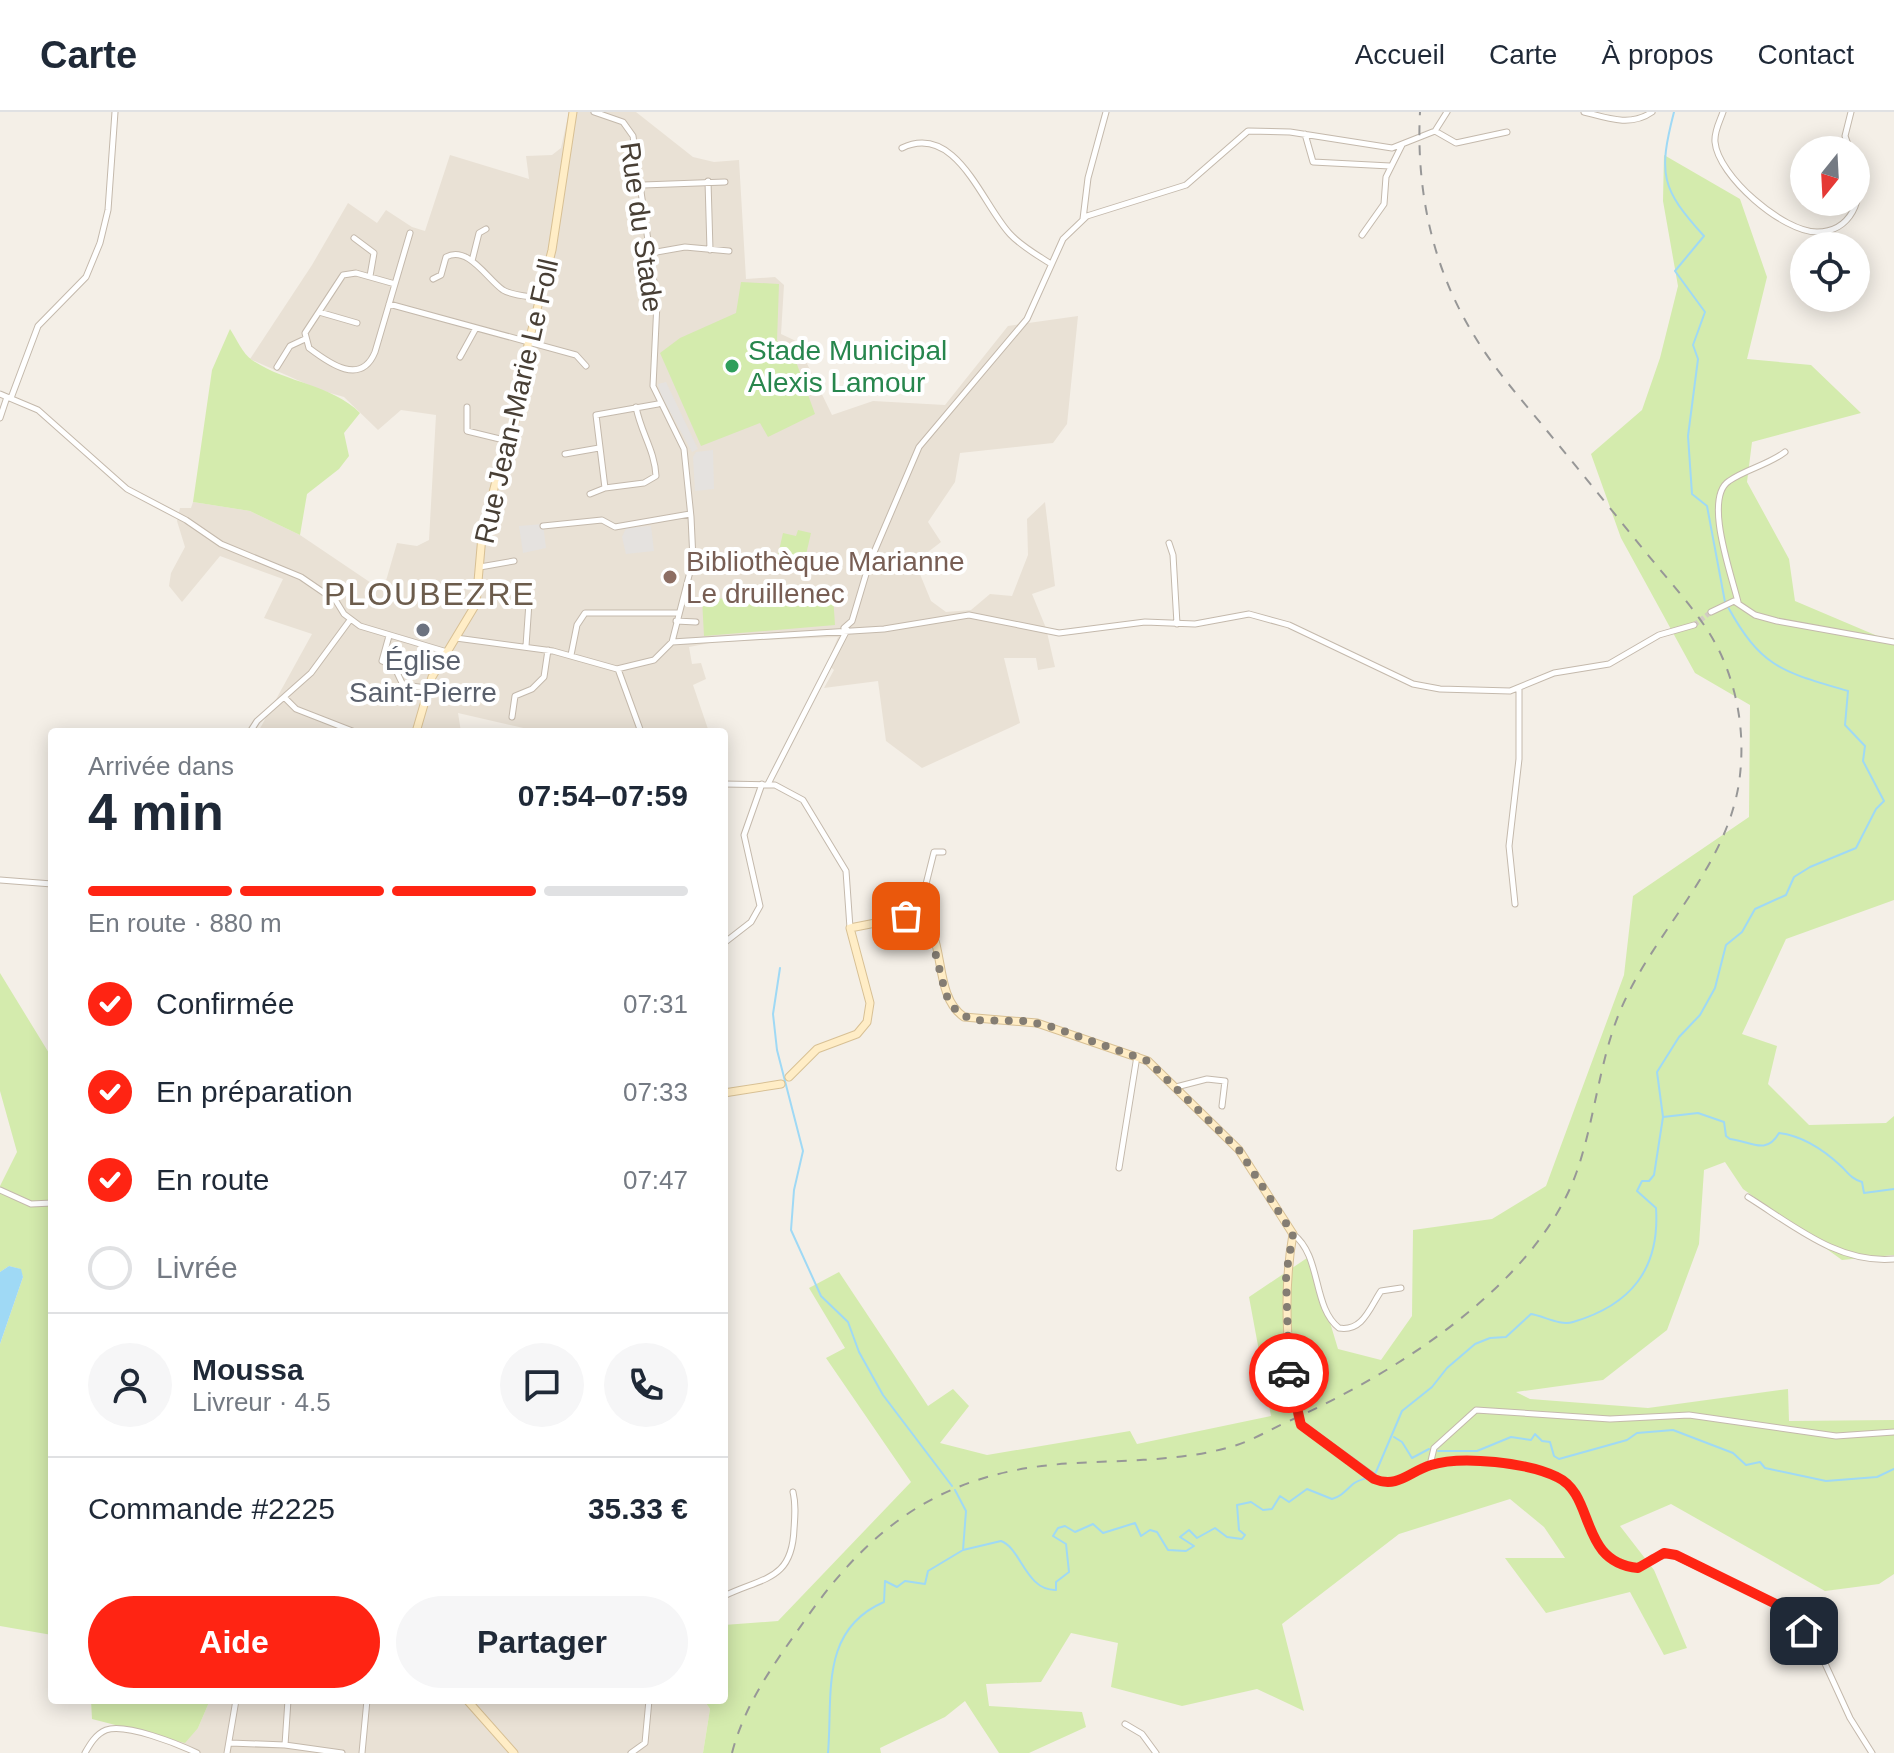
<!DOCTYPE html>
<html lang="fr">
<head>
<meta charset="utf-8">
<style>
	:root { --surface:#fff; --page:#f6f6f7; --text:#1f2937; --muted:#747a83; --line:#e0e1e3; --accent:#ff2413 }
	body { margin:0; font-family:Arial,sans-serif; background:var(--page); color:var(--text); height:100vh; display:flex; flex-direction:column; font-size:30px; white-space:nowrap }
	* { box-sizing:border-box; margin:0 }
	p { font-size:26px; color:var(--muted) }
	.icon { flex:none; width:44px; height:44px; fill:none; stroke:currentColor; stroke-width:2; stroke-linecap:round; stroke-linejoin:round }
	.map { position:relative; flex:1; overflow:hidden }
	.details { position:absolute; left:48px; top:616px; width:680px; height:976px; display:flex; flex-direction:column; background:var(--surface); border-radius:8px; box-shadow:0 4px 20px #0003 }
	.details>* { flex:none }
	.needle { width:52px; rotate:198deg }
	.fabs { position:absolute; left:1790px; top:24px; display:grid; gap:16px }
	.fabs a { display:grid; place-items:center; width:80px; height:80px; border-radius:50%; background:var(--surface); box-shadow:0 4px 20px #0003; font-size:40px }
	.pin { position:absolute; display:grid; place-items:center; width:68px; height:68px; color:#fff; margin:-34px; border-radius:16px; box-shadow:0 4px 12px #0006 }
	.courier { position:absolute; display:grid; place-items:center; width:80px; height:80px; margin:-40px; border:6px solid #ff2413; border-radius:50%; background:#fff; color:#222; box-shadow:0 2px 10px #0007 }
	.head em { font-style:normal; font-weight:700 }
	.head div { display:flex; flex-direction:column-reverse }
	.head { display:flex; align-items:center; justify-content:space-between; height:136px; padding:0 40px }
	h1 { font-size:52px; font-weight:700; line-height:60px }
	.bar { display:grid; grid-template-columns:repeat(4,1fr); gap:12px 8px; align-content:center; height:96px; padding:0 40px }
	.bar i { height:10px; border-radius:6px; background:var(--line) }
	.bar .current { background:var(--accent) }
	.bar p { grid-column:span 4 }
	.line { display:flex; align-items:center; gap:20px; padding:0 40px; border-top:2px solid var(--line) }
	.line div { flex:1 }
	.round { display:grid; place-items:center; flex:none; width:84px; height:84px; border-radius:42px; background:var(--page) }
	ol { padding:0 40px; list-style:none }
	li { display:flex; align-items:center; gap:24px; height:88px }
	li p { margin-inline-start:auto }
	li .icon { padding:8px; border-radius:50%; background:var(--accent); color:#fff; stroke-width:4 }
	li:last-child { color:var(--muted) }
	li i { width:44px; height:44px; border:4px solid var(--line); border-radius:50% }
	.button { display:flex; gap:16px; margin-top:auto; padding:16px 40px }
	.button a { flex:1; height:92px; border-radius:48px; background:var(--accent); color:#fff; font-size:32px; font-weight:700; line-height:92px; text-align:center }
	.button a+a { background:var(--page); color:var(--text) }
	header { display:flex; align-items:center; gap:48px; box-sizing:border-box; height:112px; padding:0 40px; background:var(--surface); border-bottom:2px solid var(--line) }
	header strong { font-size:38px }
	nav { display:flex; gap:44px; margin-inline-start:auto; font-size:28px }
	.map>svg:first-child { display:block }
	.residential { fill:#e9e1d5 }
	.green { fill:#d4ebad }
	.parking { fill:#e5e2df }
	.water { fill:#9fd9f5 }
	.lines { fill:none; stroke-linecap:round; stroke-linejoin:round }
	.stream { stroke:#9fd9f5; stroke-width:2 }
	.street-tunnel { stroke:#d2ccc3; stroke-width:5; stroke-dasharray:5 2.5; stroke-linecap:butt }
	.street-casing { stroke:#c4b9ac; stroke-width:7 }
	.secondary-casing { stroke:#d8c094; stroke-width:9 }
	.street { stroke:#fff; stroke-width:5 }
	.secondary { stroke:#ffedc6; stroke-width:7 }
	.rail { stroke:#979797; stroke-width:2; stroke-dasharray:10 10; stroke-linecap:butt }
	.done { stroke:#847d73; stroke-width:8; stroke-dasharray:0 14.4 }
	.route { stroke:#ff2413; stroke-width:10 }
	.leisure-dot { fill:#2e9e5b; stroke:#fff; stroke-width:3 }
	.education-dot { fill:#8d6e63; stroke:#fff; stroke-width:3 }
	.worship-dot { fill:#6b7280; stroke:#fff; stroke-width:3 }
	.labels { text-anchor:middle; stroke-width:8; stroke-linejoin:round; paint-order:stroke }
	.street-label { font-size:28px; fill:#483f35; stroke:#fff }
	.leisure-label { font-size:28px; fill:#27864d; stroke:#fff; text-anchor:start }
	.education-label { font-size:28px; fill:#785e54; stroke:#fff; text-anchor:start }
	.worship-label { font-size:28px; fill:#5b616d; stroke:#fff }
	.quarter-label { font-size:32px; letter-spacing:2px; fill:#6c5c4c; stroke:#fff }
</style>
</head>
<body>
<header>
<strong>Carte</strong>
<nav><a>Accueil</a><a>Carte</a><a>À propos</a><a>Contact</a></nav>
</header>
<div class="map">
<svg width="1894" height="1641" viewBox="0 0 1894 1641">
	<rect width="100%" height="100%" fill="#f4efe7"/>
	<path class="residential" d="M569,0h67l57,45 21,5 25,-2 7,119 29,-2 9,8 -3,49 15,7 36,74 41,-14 72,4 63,-79 70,-10 -11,108 -14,19 -93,10 -5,29 -27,40 13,20 -26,20 16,39 15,11 25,-2 19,-16 22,2 16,-41 -1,-36 18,-17 10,84 -23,8 14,34 9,39 -17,3 -2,-12h-32l16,65 -98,45 -36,-27 -8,-60 -54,7 10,-18 -7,-6 11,-27 -123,5 -26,5 3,17 9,-1 5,16 -13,6 16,47h-168l-83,-19 3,19h-203l54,-98 -48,-16 19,-39 -63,-23 -38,46 -13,-16 2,-13 14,-26 -8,-26 3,-13h11l2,-6 57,9 50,24 83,56 14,-48 20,3 12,-6 7,-125 -35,-5 -23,20 -34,-33 -24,-7 -70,-31 62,-94 36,-62 29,20 9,-13 26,17 13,4 25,-76 79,24 -3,-23 26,-1 9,-7z
		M210,1588h494l6,9 -7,44h-512l-21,-11 28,-14z"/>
	<path class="green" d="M1664,43l76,44 27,78 -20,82 64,6 50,48 -109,29 -5,40 42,77 6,42 99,42v257l-108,39 -44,95 35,12 -9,38 41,41 77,-2 8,-7v139l-52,5 -99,-71 -18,-27 -21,8 -5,74 -32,86 -64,50 -87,12 14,7 118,9 140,-19 1,32 105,-1v154l-15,10 -54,7 -154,-87 -51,22 34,44 33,78 -23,7 -34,-63 -84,21 -41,-55h60l-21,-31 -34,-28 -111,35 -117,90 22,87 -47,-22 -75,17 -71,-19 7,-44 -47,-10 -30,49 -55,2 3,22 93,6 4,15 -57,26h-30l-34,-52 -20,16 -65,31 1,5h-178l7,-44 -6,-9h20v-75l54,-4 133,-139 -85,-124 19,-10 -36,-60 30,-16 89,134 25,-17 16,17 -29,37 47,12 143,-24 7,13 134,-28 -22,-119 61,-41 28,93 43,11 31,-44 1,-86 79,-11 54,-33 78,-211 9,-79 116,-79 1,-112 -55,-32 -74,-135 -30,-84 51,-44 18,-52 18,-72 -15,-85z
		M741,170l38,2 -2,57 13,4 25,69 -47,23 -8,-14 -59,23 -41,-93 20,-15 56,-25z
		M230,217c6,9 13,25 22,31 33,23 79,24 108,53l-16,20 5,23 -10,13 -32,25 -7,41 -50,-24 -57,-9 19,-132z
		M798,418l13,3 -6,26 -13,-3 -2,6 -13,-3 6,-26 13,3z
		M833,484l2,29 -131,11 -2,-37z
		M0,861l52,85v577l-52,-9v-282l23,-67 -3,-8 -11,-3 -9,6v-86l17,-34 -17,-61z
		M91,1588h119l-12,28 -13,15 -93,-24z"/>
	<path class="parking" d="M666,270l32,67 -6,3 -31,-57 -3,-11z
		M713,338l1,39 -19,2 -2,-34 3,-5z
		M543,412l3,24 -23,5 -4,-27z
		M651,414l3,25 -28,3 -4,-17 4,-9z"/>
	<path class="water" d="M9,1154l12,3 2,8 -23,67v-72z"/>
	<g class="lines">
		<path class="stream" d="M1674,0c-16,62 -13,77 30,124l-29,35 30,41 -12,33 5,14 -10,77 4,58 15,12 18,96
			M780,856l-7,46 4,36 26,101 -9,39 -3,40 30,66 27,26 11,30 24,43 69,91
			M1663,1005l35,-4 26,9 2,14 4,3c20,2 36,17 49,-6 25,3 45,17 63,34 7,7 10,12 20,15l2,11 30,-4
			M1394,1325l8,5 10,16 17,-9
			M1438,1339h39l34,-14 20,3 4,-6 7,7 8,1 4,14 5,3 68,-19 10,-7 36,-3 60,23 13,12 14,-3 5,6 61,13 51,-4 17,-8
			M955,1378l11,21 -3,39
			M828,1641c5,-57 -9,-123 56,-151l1,-21 12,6 8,-6 20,3 3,-13 35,-21 38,-9c20,7 25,50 55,49v-8l13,-10 -3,-28 -13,-8 5,-8 7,-2 10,6 18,-8 10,9 32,-10 6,13 9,-6 7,2 11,18 18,1 8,-5 -14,-9 9,-7 8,8 18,-10 12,9 15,2 3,-4 -6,-5 -2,-25 14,-3 12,8 9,-1 8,-13 9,6 18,-13 25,10c10,-3 13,-8 21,-15 7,-6 16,-4 23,-12l26,-61 30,-24 15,-19 28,-24 15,-6 16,-1 25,-23c13,2 29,12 42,8 58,-17 87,-53 83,-114l-19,-17 5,-10h7l5,-6 9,-58 -6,-45 22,-35 21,-22 15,-27 11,-43 16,-13 13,-23 31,-14 8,-18 16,-10 46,-19 20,-39 8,-8 -21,-40 2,-15 -20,-21 3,-34c-64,-19 -86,-22 -120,-84"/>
		<path class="street-tunnel" d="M1694,513l17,-13"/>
		<g class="street-casing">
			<path id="street" d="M594,0l29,10 10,14 24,167 -4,83 31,63 7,68 2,43 -21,82
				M1584,0c23,6 47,15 68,0
				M1723,0c-3,9 -9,19 -8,30 3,34 68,90 102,90 34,0 48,-34 39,-62
				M1435,19l21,12 51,-11
				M1305,22l8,28 77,4
				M902,36c54,-26 80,56 108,86 11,12 27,21 41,30
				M1850,38l-5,-14 6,-24
				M708,69l2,69
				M643,73l82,-3
				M1083,107l5,-41 18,-66
				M1362,123l22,-31 2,-27 16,-32
				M354,126l20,15 -4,23
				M651,141l34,-6 44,4
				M472,149l7,-28 7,-4
				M433,167l8,-4 5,-18c22,-12 41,22 57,33 10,6 25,6 37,8
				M395,172l-39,-11 -13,2 -38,58 4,15c21,16 52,38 66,4l35,-119
				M389,192l187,51 10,11
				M319,200l38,11
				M460,245l16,-29
				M277,255l13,-21 15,-7
				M0,282l38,16 89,79 59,31 35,24 80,33 35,24 8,13 16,12 87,26
				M11,286l27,-72 48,-49 14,-34 8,-33 7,-98
				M467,295v24l41,10
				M0,306l7,-21
				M565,342l34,-6
				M605,376l39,-5 12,-7c-1,-25 -15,-43 -20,-69
				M590,382l15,-6 -9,-73 62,-11
				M543,414l59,-6 13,7 75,-13
				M1169,431l4,12 4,69
				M480,455l34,-6
				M1738,490c-6,-26 -35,-104 -9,-121 17,-12 39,-16 56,-29
				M1711,500l23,-11 21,14 22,6 117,21
				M676,509l20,1
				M844,516l8,-7 17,-57 50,-117 108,-128 36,-80 24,-23 99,-31 62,-54 42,1 102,16 43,-17 12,-19
				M389,524l-7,25 12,5 9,19 24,3
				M456,526l97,13 64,18 37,-9 18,-18 212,-13 85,-14 90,18 86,-11 50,2 54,-10 40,11 124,59 27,5 70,2 44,-18 55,-9 50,-29 35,-10
				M526,534l4,-58
				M571,543l6,-30 8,-12h92
				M618,557l23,63
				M285,586l11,11 59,23
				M512,605l3,-21 17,-7 12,-12 4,-27
				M250,620l7,-11 54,-48 39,-53
				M724,672l51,1 28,15 43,71 4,57
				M768,672l79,-154
				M0,768l52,4
				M1515,792l-6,-58 10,-87v-70
				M924,808l2,-36 8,-32h9
				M724,831l27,-21 9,-16 -16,-71 18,-51
				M1176,975l31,-8 18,2 -3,25
				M1119,1056l18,-112
				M0,1078l31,14 21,-1
				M1748,1085c45,28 90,67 146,62
				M1293,1122c29,22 19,73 46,94 24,4 31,-21 42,-37l20,-3
				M1299,1310l84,61c19,0 29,-10 45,-17 30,-13 99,-2 128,10 39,16 20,85 82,92l14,-10 19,-4 111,53 34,37 34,74 22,35
				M1430,1353l4,-17 42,-38 134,9 79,-4 147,21 58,-4
				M724,1484c39,-19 68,-15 70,-67 1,-13 2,-25 -1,-37
				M1125,1612l17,10 14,19
				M230,1631l55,2 57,8
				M285,1633l3,-45
				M85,1641c5,-9 11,-19 21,-23 20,-7 72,14 91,23
				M227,1641l9,-53
				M362,1641l5,-53
				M631,1641l14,-10 4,-43"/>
		</g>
		<g class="secondary-casing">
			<path id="secondary" d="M416,620l16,-55 44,-73 6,-68 18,-71 19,-56 8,-60 25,-99 21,-138
				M789,965l28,-28 40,-15 10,-12 3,-19 -20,-75 66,-13c33,13 14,79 48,102l73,6 111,38 91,89 54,84c-11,62 -6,126 6,188
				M724,981l57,-9
				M467,1588l47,53"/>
		</g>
		<use href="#street" class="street"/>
		<use href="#secondary" class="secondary"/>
		<path class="rail" d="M732,1641c13,-50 42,-89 71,-130 71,-103 147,-154 274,-160 53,-3 109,-2 160,-18 18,-6 34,-16 52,-24 105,-47 248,-136 288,-250 16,-46 21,-97 37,-144 30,-88 110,-150 125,-244 6,-42 1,-84 -16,-124 -15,-35 -42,-64 -66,-93 -36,-44 -72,-89 -109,-134 -26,-32 -55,-64 -76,-100 -40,-66 -56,-143 -52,-220"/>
	</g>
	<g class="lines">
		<path class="done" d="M906,804h15l7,8 18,71 11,17 16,8 53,1 26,6 96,34 91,89 54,84 -7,41 3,98"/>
		<path class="route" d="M1289,1261l12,52 73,54c24,10 36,-8 57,-14 31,-10 98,-2 126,12 39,18 21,85 81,91l26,-15 12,2 106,52 22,24"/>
	</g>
	<circle class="leisure-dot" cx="732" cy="254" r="8"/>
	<circle class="education-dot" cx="670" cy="465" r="8"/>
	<circle class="worship-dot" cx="423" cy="518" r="8"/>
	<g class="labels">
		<g class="street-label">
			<text transform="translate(642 115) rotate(82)" y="10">Rue du Stade</text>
			<text transform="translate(516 289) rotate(-77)" y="10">Rue Jean-Marie Le Foll</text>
		</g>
		<g class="leisure-label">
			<text x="748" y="248">Stade Municipal<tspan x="748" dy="32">Alexis Lamour</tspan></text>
		</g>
		<g class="education-label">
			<text x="686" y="459">Bibliothèque Marianne<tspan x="686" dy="32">Le druillenec</tspan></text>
		</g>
		<g class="worship-label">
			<text x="423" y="558">Église<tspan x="423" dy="32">Saint-Pierre</tspan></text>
		</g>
		<g class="quarter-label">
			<text x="430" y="493">PLOUBEZRE</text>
		</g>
	</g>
</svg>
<div class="fabs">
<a><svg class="needle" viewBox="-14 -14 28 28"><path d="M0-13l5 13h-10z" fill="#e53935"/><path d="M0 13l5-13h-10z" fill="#747a83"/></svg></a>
<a><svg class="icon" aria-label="locate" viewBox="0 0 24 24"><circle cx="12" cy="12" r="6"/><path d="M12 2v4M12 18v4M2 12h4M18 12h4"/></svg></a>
</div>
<div class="pin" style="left:906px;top:804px;background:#ea580c"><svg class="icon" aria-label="bag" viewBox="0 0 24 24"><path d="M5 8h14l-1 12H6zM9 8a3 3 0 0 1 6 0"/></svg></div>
<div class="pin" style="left:1804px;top:1519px;background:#1f2937"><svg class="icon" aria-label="home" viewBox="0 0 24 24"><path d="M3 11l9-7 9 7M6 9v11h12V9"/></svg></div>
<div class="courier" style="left:1289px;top:1261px"><svg class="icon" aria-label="car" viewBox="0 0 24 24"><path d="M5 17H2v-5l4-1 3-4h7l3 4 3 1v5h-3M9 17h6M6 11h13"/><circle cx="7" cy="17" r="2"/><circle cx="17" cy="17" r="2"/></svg></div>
<section class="details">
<div class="head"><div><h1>4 min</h1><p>Arrivée dans</p></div><em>07:54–07:59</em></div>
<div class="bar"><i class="current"></i><i class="current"></i><i class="current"></i><i></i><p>En route · 880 m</p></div>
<ol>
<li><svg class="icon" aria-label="check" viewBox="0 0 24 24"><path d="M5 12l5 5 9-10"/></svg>Confirmée<p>07:31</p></li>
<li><svg class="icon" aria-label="check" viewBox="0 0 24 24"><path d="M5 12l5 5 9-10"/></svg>En préparation<p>07:33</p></li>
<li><svg class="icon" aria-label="check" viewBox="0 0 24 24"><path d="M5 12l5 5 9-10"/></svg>En route<p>07:47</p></li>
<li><i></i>Livrée</li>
</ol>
<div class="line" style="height:144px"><a class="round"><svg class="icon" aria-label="person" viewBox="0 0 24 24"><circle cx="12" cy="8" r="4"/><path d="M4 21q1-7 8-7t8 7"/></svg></a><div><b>Moussa</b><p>Livreur · 4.5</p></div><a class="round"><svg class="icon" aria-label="chat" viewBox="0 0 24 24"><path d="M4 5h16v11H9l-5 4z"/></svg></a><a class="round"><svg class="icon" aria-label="phone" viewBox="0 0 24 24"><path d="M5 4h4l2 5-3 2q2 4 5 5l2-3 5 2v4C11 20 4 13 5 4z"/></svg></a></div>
<div class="line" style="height:104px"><div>Commande #2225</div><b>35.33 €</b></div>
<div class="button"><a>Aide</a><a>Partager</a></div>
</section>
</div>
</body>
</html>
